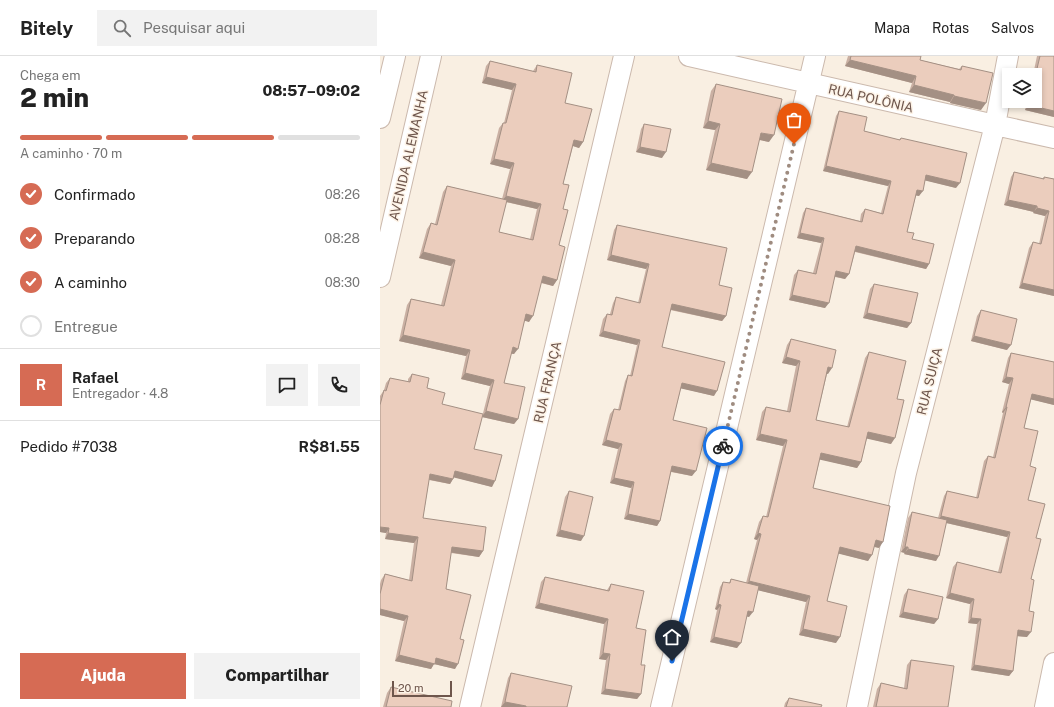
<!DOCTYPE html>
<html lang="pt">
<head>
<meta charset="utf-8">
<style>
	:root { --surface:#fff; --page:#f2f2f2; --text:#222; --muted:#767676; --line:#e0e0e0; --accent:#d66b54 }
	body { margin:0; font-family:"Public Sans",sans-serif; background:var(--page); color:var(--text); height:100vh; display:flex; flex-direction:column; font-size:15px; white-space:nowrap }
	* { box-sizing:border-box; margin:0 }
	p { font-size:13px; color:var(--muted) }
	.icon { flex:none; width:22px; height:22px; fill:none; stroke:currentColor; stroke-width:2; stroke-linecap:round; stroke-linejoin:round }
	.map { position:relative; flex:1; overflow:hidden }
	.sheet { display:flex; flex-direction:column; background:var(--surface); width:380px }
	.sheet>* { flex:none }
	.controls { position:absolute; left:622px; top:12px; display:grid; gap:8px }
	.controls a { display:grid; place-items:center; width:40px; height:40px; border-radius:0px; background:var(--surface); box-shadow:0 2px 6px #0003; font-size:20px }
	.scale { position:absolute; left:12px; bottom:10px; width:60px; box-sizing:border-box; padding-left:4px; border:2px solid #6e564c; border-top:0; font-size:11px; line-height:14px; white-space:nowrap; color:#6e564c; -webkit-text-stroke:3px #fdf3e7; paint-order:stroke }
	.pin { position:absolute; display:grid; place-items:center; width:34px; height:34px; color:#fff; margin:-41px -17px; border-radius:50% 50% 50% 0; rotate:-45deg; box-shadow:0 0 4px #0007 }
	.pin .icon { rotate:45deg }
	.courier { position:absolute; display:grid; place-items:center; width:40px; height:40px; margin:-20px; border:3px solid #1a73e8; border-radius:50%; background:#fff; color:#222; box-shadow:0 1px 5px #0007 }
	.headline em { font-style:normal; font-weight:800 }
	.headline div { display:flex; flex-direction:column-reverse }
	.headline { display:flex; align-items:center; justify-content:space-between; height:68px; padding:0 20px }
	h1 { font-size:26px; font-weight:800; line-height:30px }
	.bar { display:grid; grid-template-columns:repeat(4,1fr); gap:6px 4px; align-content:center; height:48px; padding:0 20px }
	.bar i { height:5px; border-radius:3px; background:var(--line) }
	.bar .on { background:var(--accent) }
	.bar p { grid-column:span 4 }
	.line { display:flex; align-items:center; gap:10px; padding:0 20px; border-top:1px solid var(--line) }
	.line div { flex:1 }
	.round { display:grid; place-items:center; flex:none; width:42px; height:42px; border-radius:0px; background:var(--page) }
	ol { padding:0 20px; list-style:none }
	li { display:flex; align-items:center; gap:12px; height:44px }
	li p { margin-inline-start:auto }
	li .icon { padding:4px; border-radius:50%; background:var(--accent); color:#fff; stroke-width:4 }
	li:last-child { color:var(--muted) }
	li i { width:22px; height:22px; border:2px solid var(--line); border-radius:50% }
	.action { display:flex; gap:8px; margin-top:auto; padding:8px 20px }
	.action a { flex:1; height:46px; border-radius:0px; background:var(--accent); color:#fff; font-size:16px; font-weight:800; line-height:46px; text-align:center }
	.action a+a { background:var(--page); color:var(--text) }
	header { display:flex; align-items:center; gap:24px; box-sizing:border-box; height:56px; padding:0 20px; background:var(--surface); border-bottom:1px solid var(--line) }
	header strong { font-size:19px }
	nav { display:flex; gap:22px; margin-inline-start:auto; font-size:14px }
	.search { width:280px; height:36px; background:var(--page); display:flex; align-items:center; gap:10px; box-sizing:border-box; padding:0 14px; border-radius:0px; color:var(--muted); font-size:15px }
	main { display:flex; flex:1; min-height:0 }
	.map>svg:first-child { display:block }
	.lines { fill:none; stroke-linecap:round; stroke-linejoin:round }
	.minor-casing { stroke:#cbb9ad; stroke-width:22 }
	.minor { stroke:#fff; stroke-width:20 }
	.wall { fill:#cab0a3; fill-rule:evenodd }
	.shaded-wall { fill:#a49084 }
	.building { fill:#ebcdbd; stroke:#a49084 }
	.done { stroke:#9f8c80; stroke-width:4; stroke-dasharray:0 7.2 }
	.route { stroke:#1a73e8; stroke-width:5 }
	.labels { text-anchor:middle; stroke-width:3; stroke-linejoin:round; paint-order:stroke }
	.street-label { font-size:13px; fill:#6e564c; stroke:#fdf3e7 }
</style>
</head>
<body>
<header>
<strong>Bitely</strong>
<div class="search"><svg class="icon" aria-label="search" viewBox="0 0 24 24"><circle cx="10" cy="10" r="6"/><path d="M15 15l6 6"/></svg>Pesquisar aqui</div>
<nav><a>Mapa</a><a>Rotas</a><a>Salvos</a></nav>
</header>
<main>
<section class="sheet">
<div class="headline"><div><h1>2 min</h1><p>Chega em</p></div><em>08:57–09:02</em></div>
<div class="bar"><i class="on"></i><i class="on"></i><i class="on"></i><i></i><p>A caminho · 70 m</p></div>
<ol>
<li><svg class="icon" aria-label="check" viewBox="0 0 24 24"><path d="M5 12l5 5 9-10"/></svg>Confirmado<p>08:26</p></li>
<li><svg class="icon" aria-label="check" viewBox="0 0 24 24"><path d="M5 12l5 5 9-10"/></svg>Preparando<p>08:28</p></li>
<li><svg class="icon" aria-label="check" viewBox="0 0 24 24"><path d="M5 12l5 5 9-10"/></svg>A caminho<p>08:30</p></li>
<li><i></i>Entregue</li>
</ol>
<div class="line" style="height:72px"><b class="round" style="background:var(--accent);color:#fff">R</b><div><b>Rafael</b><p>Entregador · 4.8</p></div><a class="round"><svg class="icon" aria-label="chat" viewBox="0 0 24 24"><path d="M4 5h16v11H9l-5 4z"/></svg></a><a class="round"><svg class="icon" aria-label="phone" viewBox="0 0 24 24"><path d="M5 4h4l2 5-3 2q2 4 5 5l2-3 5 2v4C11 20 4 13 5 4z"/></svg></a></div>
<div class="line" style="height:52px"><div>Pedido #7038</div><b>R$81.55</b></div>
<div class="action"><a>Ajuda</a><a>Compartilhar</a></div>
</section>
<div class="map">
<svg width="674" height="651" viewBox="0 0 674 651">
	<rect width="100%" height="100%" fill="#f9efe2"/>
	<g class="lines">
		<g class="minor-casing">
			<path id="minor" d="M309,0l306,69 59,13
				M0,62l15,-62
				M0,221l51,-221
				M90,651l154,-651
				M281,651l154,-651
				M477,651l49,-234 89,-348 13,-69
				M665,651l9,-44"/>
		</g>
		<use href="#minor" class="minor"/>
	</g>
	<path class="wall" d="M468,0h73l-1,4 39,9 3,-3 19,44 -31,-7v-1l-41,-10 3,-9 -67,-17z
		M657,0h17v61l-29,-7 2,-9h8v-26h-2z
		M110,5l43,10 4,-6 28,38 18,39 -4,6 -6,-2 -10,38v25l-4,36 -2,35 -4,6 -12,-3 -12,39 -4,-2 -11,34h-3l-7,29 14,36 -4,5 -32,-7 8,-31 -29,-7 5,-23 -67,-15 8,-36 4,-6 30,6 10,-39 -32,-8 8,-29 4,-6 4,1 8,-32 4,-6 55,13 8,-30 -20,-5 9,-36 4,-5h1l8,-33 -30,-7 4,-17zM126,146l31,7 -7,30 -31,-7z
		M336,28l53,58 -10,-2 -12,39 -41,-9 9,-40 -12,-2 8,-37z
		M459,55l25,20 35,9 2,-2 55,50 -31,-8 -6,16 -3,-1 -9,37 22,32 -3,5 -71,-17 -6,22 -4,5 -10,-2 -10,31 -36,-8 5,-25 4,-5 15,3 8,-30 -24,-5 6,-25 3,-5 54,13 1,-7 4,-5 16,4 7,-27 -65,-15 13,-55z
		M264,68l18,34 -26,-6 5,-23z
		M634,116l29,7 1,-2 10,2v117l-35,-8 10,-40 4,-6 6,2 6,-28 -12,-3 1,-1 -30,-7 7,-28z
		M237,169l102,60 7,31 -4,5 -52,-11 -8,37 52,49 -33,-8 -8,32 19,56 -21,-4 -11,49 -3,5 -33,-7 7,-31 -21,-5 8,-34 -16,-4 8,-31 4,-5 4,1 7,-29 3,-6 2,1 7,-31 -38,-9 4,-17 4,-5h3l3,-11 3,-6 22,6 8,-34 -39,-9 7,-30z
		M494,228l37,39 -4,5 -44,-10 7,-29z
		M601,254l26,40 -36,-9 6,-25z
		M411,283l37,35h-1l-11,46 31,7 18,-69 4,-6 28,47 -6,45 -24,-6 -6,24 -4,6 -37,-9 -7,29 66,60 -5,-1 -6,14 -30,-8 -11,48 9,42 -37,-8 7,-33 -48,-12 -9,27 -2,-1 -10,32 -27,-6 7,-32 -2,-1 5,-22 3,-5 6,1 2,-4 15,4 11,-43 -3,-1 5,-17 4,-6 3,1 17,-71 -27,-6 6,-28 4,-5 21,4 9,-45 -14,-3 5,-18z
		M631,297l43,9v43l-23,-6 -7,29 6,38 -2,34 8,38 -5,41 -4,58 -10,-1 -4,35 -4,5 -38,-6 6,-46 -9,-1 2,-19 -24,-6 7,-31 4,-5 41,10 9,-35 -61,-14 -10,38 -32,-7 1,-1 -4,-1 7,-34 4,-6 26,6 6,-22 3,-5 29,7 8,-37 4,-5 5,1 10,-44 -1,-1 7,-28 -7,-2 6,-24z
		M32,318l15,14 15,16 32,45 18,38 -38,-10 -1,2 -3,5 -21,-4 -6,38 60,33 -4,6 -28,-4 -5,36 14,50 -5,30 -21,-5 -3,5 -36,-8 9,-40 -24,-6v-31l1,-4 4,-6 24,6 5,-37 -29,-4 1,-6 -6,-1v-136l4,-6 2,-7 4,-5 18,4v-3z
		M189,435l12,50 -25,-5 9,-39z
		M165,521l62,13 4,-6 25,44 5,37v29l-4,5 -36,-5 5,-34 -7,-1 5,-35 -69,-16 6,-26z
		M528,533l30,30 -4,5 -35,-7 5,-22z
		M531,604l37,47h-75l4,-18 4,-6 23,5 3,-23z
		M131,617l56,34h-66l7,-29z
		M11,631l60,20h-68l4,-14z
		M409,642l32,9h-37l1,-4z"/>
	<path class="shaded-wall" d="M470,4l66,16 -4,7 -67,-17z
		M106,21l30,7 -4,6 -30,-7z
		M534,29l40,10 -4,7 -41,-10z
		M574,40l32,7 -5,7 -31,-7z
		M649,49l25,6v6l-29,-7z
		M328,65l12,3 -5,6 -12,-2z
		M381,77l13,2 -5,7 -13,-3z
		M194,84l9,2 -4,6 -9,-3z
		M260,91l26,5 -4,6 -26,-6z
		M114,103l20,4 -4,6 -20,-5z
		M331,107l41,9 -5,7 -41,-9z
		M446,110l65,15 -3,5 -65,-15z
		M546,119l34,8 -4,5 -33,-8z
		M537,134l6,1 -4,5 -6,-1z
		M126,140l35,8 -4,5 -35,-8z
		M628,144l29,6 -3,6 -30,-7z
		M657,152l12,3 -4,5 -12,-3z
		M420,177l24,5 -3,5 -24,-5z
		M476,190l73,18 -3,5 -73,-18z
		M43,196l32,8 -4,6 -32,-8z
		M231,199l38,9 -3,5 -39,-9z
		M456,215l13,3 -4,5 -12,-3z
		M163,220l14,4 -4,6 -14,-4z
		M642,227l32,7v6l-35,-8z
		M412,239l37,8 -4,5 -36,-8z
		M292,248l54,12 -4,5 -54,-12z
		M487,257l44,10 -4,5 -44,-10z
		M146,258l7,2 -4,6 -7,-2z
		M223,275l37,9 -3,5 -38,-9z
		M23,279l67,15 -4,6 -67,-15z
		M594,280l37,9 -4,5 -36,-9z
		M133,291l5,2 -4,5 -5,-1z
		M406,301l14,4 -4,5 -14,-3z
		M448,311l4,1 -4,6 -4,-1z
		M85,317l29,7 -4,6 -29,-7z
		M626,321l7,1 -4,6 -7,-2z
		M302,327l35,8 -3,5 -35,-8z
		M652,338l22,5v6l-25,-6z
		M626,351h1l-4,6 -1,-1z
		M106,355l32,8 -4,5 -32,-7z
		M488,376l27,6 -4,6 -27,-6z
		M380,378l27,6 -4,6 -27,-6z
		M226,384l16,4 -4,5 -16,-4z
		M441,397l40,9 -4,6 -40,-9z
		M292,410l24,5 -4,5 -24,-5z
		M75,415l40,10 -3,6 -40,-10z
		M50,418l23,5 -3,5 -24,-5z
		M234,422l20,4 -3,6 -21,-5z
		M248,458l32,7 -3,5 -33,-7z
		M561,460l69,16 -3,5 -69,-16z
		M0,471l9,1 -3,5 -6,-1z
		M180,474l24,6 -3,5 -25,-5z
		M8,477l30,4 -4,6 -29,-4z
		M378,477l3,1 -4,6 -3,-1z
		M496,484l7,2 -4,6 -7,-2z
		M72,491l31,4 -4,6 -31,-5z
		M460,491l32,8 -4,6 -32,-8z
		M525,491h3l-3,6 -4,-1z
		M528,493l31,7 -3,5 -32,-7z
		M369,525l61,15 -4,6 -61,-15z
		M570,537l24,6 -4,5 -24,-6z
		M159,547l69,16 -4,5 -69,-16z
		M338,548l3,1 -4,5 -2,-1z
		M0,553l28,7 -4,5 -24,-6z
		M368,555l5,1 -4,5 -4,-1z
		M523,556l35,7 -4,5 -35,-7z
		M591,562l10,1 -4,5 -9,-1z
		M423,573l37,8 -4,6 -37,-8z
		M638,574l13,2 -4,5 -12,-1z
		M334,581l27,6 -4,5 -27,-6z
		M223,597l7,1 -4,6 -7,-1z
		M19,599l37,3 22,6 -3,5 -21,-5 -3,5 -36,-8z
		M594,609l39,6 -4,5 -38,-6z
		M225,633l36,5 -4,5 -36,-5z
		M125,646l21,4v1h-25z"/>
	<path class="building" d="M471,0h70l-1,4 41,10 1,-4 31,7 -7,30 -32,-7v-1l-40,-10 2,-9 -66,-16z
		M660,0h14v55l-25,-6v-4h6v-24z
		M110,5l46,11 1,-7 35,8 -7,30 27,6 -9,33 -9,-2 -11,44 6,1 -6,24 5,1 -9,35 6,2 -8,33 -14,-4 -10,40 -7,-2 -8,35 -5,-2 -9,36 21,4 -7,32 -32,-8 8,-31 -29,-7 5,-23 -67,-15 8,-36 33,7 11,-46 -32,-8 8,-29 6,2 10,-39 60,14 -8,32 34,8 8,-36 -35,-8 8,-33 -20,-4 9,-36h3l10,-39 -30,-7z
		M336,28l66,15 -8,36 -13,-2 -9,39 -41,-9 9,-39 -12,-3z
		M459,55l28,6 -3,14 36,9 1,-2 66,15 -7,30 -34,-8 -3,16 -6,-1 -10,42 7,1 -2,6 22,5 -5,20 -73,-18 -7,28 -13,-3 -7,32 -37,-8 6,-25 18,4 8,-36 -24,-5 6,-25 56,14 3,-13 18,5 8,-33 -65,-15z
		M264,68l27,5 -5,23 -26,-5z
		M634,116l30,7v-2l10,2v111l-32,-7 11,-41 8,2 8,-33 -12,-3v-2l-29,-6z
		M237,169l110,23 -8,37 13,3 -6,28 -54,-12 -10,43 63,15 -8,29 -35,-8 -9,37 34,8 -11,43 -24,-5 -12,55 -32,-7 6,-32 -20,-4 8,-34 -16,-4 8,-31 6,1 8,-35 4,1 8,-36 -37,-9 4,-17 5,1 4,-18 24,6 9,-39 -38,-9z
		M494,228l44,9 -7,30 -44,-10z
		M601,254l36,9 -6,26 -37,-9z
		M411,283l45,11 -4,18 -4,-1 -12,53 33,7 20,-75 37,9 -9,38 7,1 -9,38 -27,-6 -7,30 -40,-9 -8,35 77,18 -7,36 -7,-2 -4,15 -32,-8 -13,54 20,5 -7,31 -37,-8 7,-33 -61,-15 12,-47 -3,-1 5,-17 5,1 19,-77 -27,-6 6,-27 24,5 10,-51 -14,-4z
		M631,297l43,9v37l-22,-5 -8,34 14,3 -8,35 6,2 -8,32 17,4 -9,34 5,1 -10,40 3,1 -5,31 5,1 -3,20 -13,-2 -5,41 -39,-6 7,-46 -10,-1 3,-19 -24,-6 7,-31 44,11 9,-41 -69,-16 6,-25 31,7 10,-42 7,2 12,-51h-1l7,-29 -7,-1z
		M32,318l17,4 -2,10 18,5 -3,11 41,10 -9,35 28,6 -7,26 -40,-10 -2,8 -23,-5 -7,44 63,9 -3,24 -31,-4 -6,42 25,6 -11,44 4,1 -6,24 -22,-6 -1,6 -36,-9 9,-39 -28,-7v-15l5,-20 27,7 6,-44 -30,-4 1,-5 -9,-1v-122l4,-15 2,1 4,-13 20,4z
		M189,435l24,6 -9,39 -24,-6z
		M532,456l35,8 -8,36 -31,-7v-2h-3z
		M165,521l64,14 2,-7 33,7 -8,37 10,2 -5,35h4l-4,29 -36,-5 5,-35 -7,-1 5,-34 -69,-16z
		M351,523l28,7 -6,26 -5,-1 -7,32 -27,-6 7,-32 -3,-1 5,-22 7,1z
		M528,533l35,8 -5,22 -35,-7z
		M531,604l43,6 -6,41h-72l5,-24 26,6z
		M131,617l61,13 -5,21h-41v-1l-21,-4z
		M11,631l61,14 -1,6h-65z
		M409,642l33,7 -1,2h-35z"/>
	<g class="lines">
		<path class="done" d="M343,390l71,-302"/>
		<path class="route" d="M292,605l51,-215"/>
	</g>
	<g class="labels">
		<g class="street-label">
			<text transform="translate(491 42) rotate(13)" y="5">RUA POLÔNIA</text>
			<text transform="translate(28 99) rotate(-77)" y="5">AVENIDA ALEMANHA</text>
			<text transform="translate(549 325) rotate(-76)" y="5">RUA SUIÇA</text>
			<text transform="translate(167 326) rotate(-77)" y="5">RUA FRANÇA</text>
		</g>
	</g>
</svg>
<div class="controls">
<a><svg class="icon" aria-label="layers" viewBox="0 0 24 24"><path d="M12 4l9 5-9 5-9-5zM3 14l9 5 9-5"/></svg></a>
</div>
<div class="scale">20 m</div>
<div class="pin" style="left:414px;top:88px;background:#ea580c"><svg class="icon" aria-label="bag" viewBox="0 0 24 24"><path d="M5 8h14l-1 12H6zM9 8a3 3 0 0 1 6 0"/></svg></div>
<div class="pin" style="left:292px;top:605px;background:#1f2937"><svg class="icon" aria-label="home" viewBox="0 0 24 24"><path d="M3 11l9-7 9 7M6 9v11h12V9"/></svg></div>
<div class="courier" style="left:343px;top:390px"><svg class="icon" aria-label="bike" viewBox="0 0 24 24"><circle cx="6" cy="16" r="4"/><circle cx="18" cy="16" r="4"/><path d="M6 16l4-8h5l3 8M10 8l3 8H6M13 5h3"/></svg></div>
</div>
</main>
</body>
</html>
